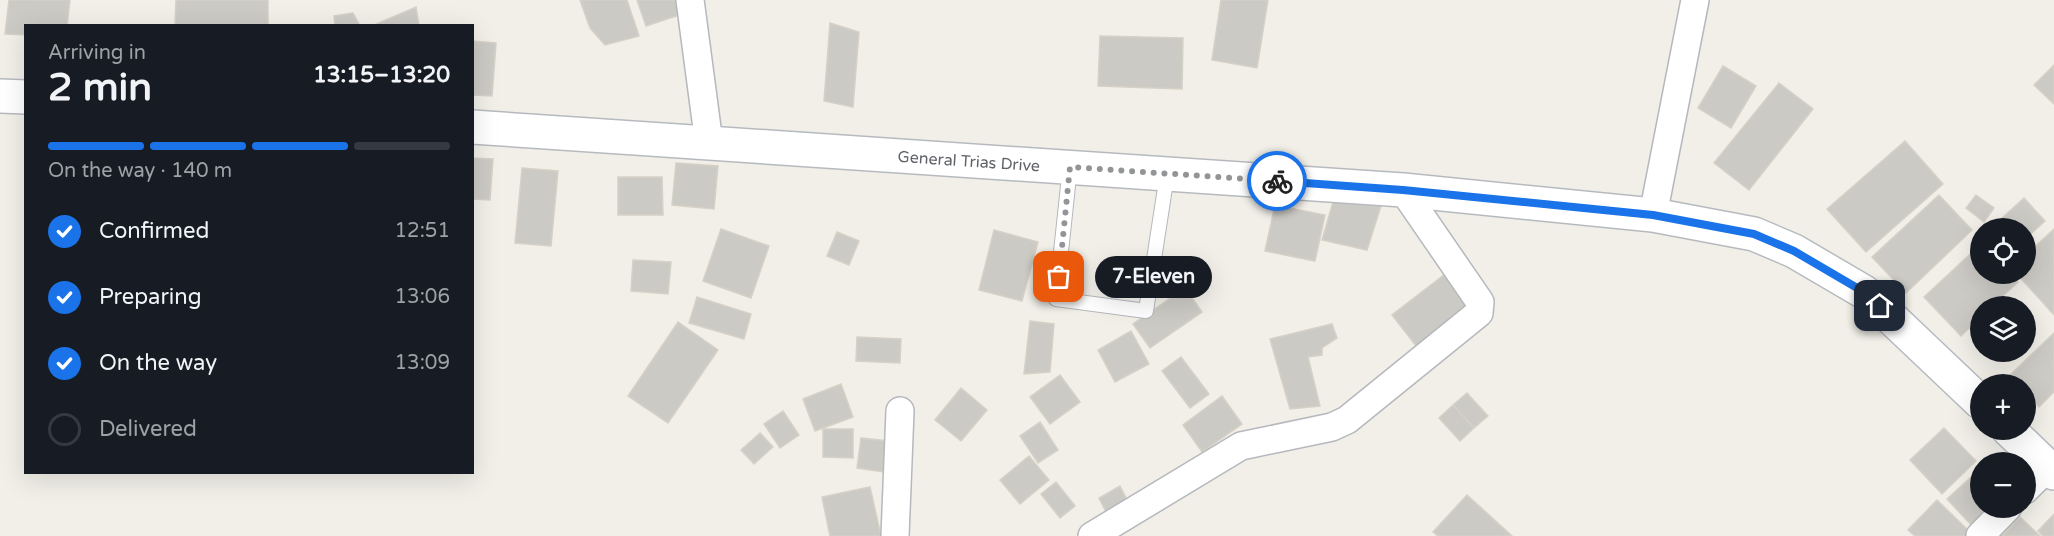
<!DOCTYPE html>
<html lang="en">
<head>
<meta charset="utf-8">
<style>
	:root { --surface:#171b24; --page:#242831; --text:#f1f3f6; --muted:#9ea1a6; --line:#363941; --accent:#1a73e8 }
	body { margin:0; font-family:"Varela Round",sans-serif; background:var(--page); color:var(--text); height:100vh; display:flex; flex-direction:column; font-size:22px; white-space:nowrap }
	* { box-sizing:border-box; margin:0 }
	p { font-size:20px; color:var(--muted) }
	.icon { flex:none; width:33px; height:33px; fill:none; stroke:currentColor; stroke-width:2; stroke-linecap:round; stroke-linejoin:round }
	.map { position:relative; flex:1; overflow:hidden }
	.details { position:absolute; left:24px; top:24px; width:450px; height:450px; display:flex; flex-direction:column; background:var(--surface); border-radius:0px; box-shadow:0 6px 24px #0002 }
	.details>* { flex:none }
	.controls { position:absolute; left:1970px; top:218px; display:grid; gap:12px }
	.controls a { display:grid; place-items:center; width:66px; height:66px; border-radius:50%; background:var(--surface); box-shadow:0 6px 24px #0002; font-size:30px }
	.pin { position:absolute; display:grid; place-items:center; width:51px; height:51px; color:#fff; margin:-26px; border-radius:12px; box-shadow:0 3px 9px #0006 }
	.courier { position:absolute; display:grid; place-items:center; width:60px; height:60px; margin:-30px; border:4px solid #1a73e8; border-radius:50%; background:#fff; color:#222; box-shadow:0 2px 8px #0007 }
	.bubble { position:absolute; height:42px; border-radius:21px; background:var(--surface); box-shadow:0 6px 24px #0002; font-size:20px; font-weight:800; line-height:42px; text-align:center }
	.overview em { font-style:normal; font-weight:800 }
	.overview div { display:flex; flex-direction:column-reverse }
	.overview { display:flex; align-items:center; justify-content:space-between; height:102px; padding:0 24px }
	h1 { font-size:39px; font-weight:800; line-height:45px }
	.bar { display:grid; grid-template-columns:repeat(4,1fr); gap:9px 6px; align-content:center; height:72px; padding:0 24px }
	.bar i { height:8px; border-radius:4px; background:var(--line) }
	.bar .on { background:var(--accent) }
	.bar p { grid-column:span 4 }
	ol { padding:0 24px; list-style:none }
	li { display:flex; align-items:center; gap:18px; height:66px }
	li p { margin-inline-start:auto }
	li .icon { padding:6px; border-radius:50%; background:var(--accent); color:#fff; stroke-width:4 }
	li:last-child { color:var(--muted) }
	li i { width:33px; height:33px; border:3px solid var(--line); border-radius:50% }
	.map>svg:first-child { display:block }
	.building { fill:#cccac5; stroke:#d6d1c6; stroke-width:1.5 }
	.lines { fill:none; stroke-linecap:round; stroke-linejoin:round }
	.lane-casing { stroke:#b5b8bc; stroke-width:16 }
	.street-casing { stroke:#b5b8bc; stroke-width:30 }
	.secondary-casing { stroke:#b6babf; stroke-width:36 }
	.lane { stroke:#fff; stroke-width:14 }
	.street { stroke:#fff; stroke-width:27 }
	.secondary { stroke:#fff; stroke-width:33 }
	.done { stroke:#929495; stroke-width:6; stroke-dasharray:0 10.8 }
	.route { stroke:#1a73e8; stroke-width:8 }
	.labels { text-anchor:middle; stroke-width:5; stroke-linejoin:round; paint-order:stroke }
	.street-label { font-size:16px; fill:#5f6368; stroke:#fff }
</style>
</head>
<body>
<div class="map">
<svg width="2054" height="536" viewBox="0 0 2054 536">
	<rect width="100%" height="100%" fill="#f1efe8"/>
	<path class="building" d="M9,0h61l-3,26h-41v9l-21,-1z
		M176,0h92v26h-93z
		M580,0h47l12,36 -34,9 -15,-17z
		M637,0h38l4,15 -33,11z
		M1221,0h47l-11,68 -45,-8z
		M416,7l3,19h-47z
		M353,13l7,13h-25l-1,-10z
		M830,23l29,9 -6,75 -29,-6z
		M1100,36l83,2 -1,51 -84,-3z
		M472,41l24,2 -4,53 -20,-1z
		M2054,65v39l-20,-19z
		M1723,66l33,20 -25,42 -33,-20z
		M1779,83l34,26 -64,81 -35,-27z
		M1905,141l38,43 -77,68 -39,-43z
		M472,158l21,1 -3,41 -18,-1z
		M676,163l42,3 -4,43 -42,-4z
		M522,168l36,3 -7,75 -36,-3z
		M618,177h44l1,38h-45z
		M1939,195l33,35 -66,63 -34,-36z
		M1976,195l18,13 -10,14 -18,-14z
		M2024,198l21,23 -20,18v-11h-15l-8,-10z
		M1333,202l48,4 -14,44 -45,-10z
		M1275,205l50,10 -10,46 -50,-10z
		M721,229l48,17 -18,52 -48,-17z
		M2054,229v86l-38,-42h9v-17z
		M994,230l44,12 -16,59 -43,-11z
		M837,232l22,9 -10,24 -22,-9z
		M1980,245v28h30l8,9 -26,24h-12v12l-19,18 -37,-39z
		M633,260l38,2 -3,32 -37,-3z
		M1449,271l28,36 -57,44 -28,-36z
		M1185,288l17,24 -52,36 -17,-24z
		M697,297l54,17 -7,25 -55,-16z
		M1030,321l24,3 -4,48 -26,2z
		M678,322l40,28 -50,73 -40,-27z
		M1332,324l5,14 -15,10v7l-14,2 12,49 -30,3 -20,-70z
		M1131,331l18,33 -34,18 -17,-32z
		M2054,333v59l-15,15 -14,-15v-8h-8l-8,-8z
		M857,337l44,2 -1,24 -44,-2z
		M1181,357l28,37 -19,14 -28,-37z
		M1060,375l20,27 -30,22 -20,-27z
		M841,384l12,33 -38,14 -12,-32z
		M961,388l26,22 -26,31 -26,-21z
		M1467,393l21,23 -14,12 -21,-23z
		M1222,396l20,28 -40,28 -19,-27z
		M1453,405l21,23 -14,13 -21,-23z
		M783,411l16,24 -19,13 -16,-24z
		M1040,422l18,28 -20,13 -18,-27z
		M1944,428l32,33 -34,33 -32,-34z
		M823,429h30v29l-30,-1z
		M760,433l13,14 -19,17 -13,-14z
		M861,438l28,3 -5,31 -27,-4z
		M1029,456l20,24 -29,24 -20,-24z
		M1980,469v38h17l-23,21 -27,-29z
		M1056,482l19,24 -15,12 -19,-24z
		M1120,486l9,18 -21,12 -9,-18z
		M870,487l11,49h-51l-8,-39z
		M1467,495l45,41h-74l-5,-4z
		M1937,500l34,33 -3,3h-53l-7,-6z
		M2054,514v22h-11l-5,-5z
		M2020,517l20,19h-38z"/>
	<g class="lines">
		<g class="lane-casing">
			<path id="lane" d="M1070,167l-14,132 90,12 21,-136"/>
		</g>
		<g class="street-casing">
			<path id="street" d="M690,0l19,143
				M1653,215l42,-215
				M2025,490l23,-23
				M895,536l5,-125
				M1092,536l149,-90 91,-19 15,-7 132,-107 1,-11 -77,-112
				M1980,536l28,-29"/>
		</g>
		<g class="secondary-casing">
			<g id="secondary">
				<path d="M0,96l26,1"/>
				<path id="s1" d="M472,127l931,63 250,25 101,19 40,17 70,41 116,110"/>
				<path d="M2008,429l46,44"/>
			</g>
		</g>
		<use href="#lane" class="lane"/>
		<use href="#street" class="street"/>
		<use href="#secondary" class="secondary"/>
	</g>
	<g class="lines">
		<path class="done" d="M1059,277l11,-110 207,14"/>
		<path class="route" d="M1277,181l126,9 250,25 101,19 40,17 70,41 16,14"/>
	</g>
	<g class="labels">
		<g class="street-label">
			<text dy="6" stroke="none"><textPath href="#s1" startOffset="498">General Trias Drive</textPath></text>
		</g>
	</g>
</svg>
<div class="controls">
<a><svg class="icon" aria-label="locate" viewBox="0 0 24 24"><circle cx="12" cy="12" r="6"/><path d="M12 2v4M12 18v4M2 12h4M18 12h4"/></svg></a>
<a><svg class="icon" aria-label="layers" viewBox="0 0 24 24"><path d="M12 4l9 5-9 5-9-5zM3 14l9 5 9-5"/></svg></a>
<a>+</a>
<a>−</a>
</div>
<div class="pin" style="left:1059px;top:277px;background:#ea580c"><svg class="icon" aria-label="bag" viewBox="0 0 24 24"><path d="M5 8h14l-1 12H6zM9 8a3 3 0 0 1 6 0"/></svg></div>
<div class="pin" style="left:1880px;top:306px;background:#1f2937"><svg class="icon" aria-label="home" viewBox="0 0 24 24"><path d="M3 11l9-7 9 7M6 9v11h12V9"/></svg></div>
<div class="courier" style="left:1277px;top:181px"><svg class="icon" aria-label="bike" viewBox="0 0 24 24"><circle cx="6" cy="16" r="4"/><circle cx="18" cy="16" r="4"/><path d="M6 16l4-8h5l3 8M10 8l3 8H6M13 5h3"/></svg></div>
<div class="bubble" style="left:1095px;top:256px;width:117px">7-Eleven</div>
<section class="details">
<div class="overview"><div><h1>2 min</h1><p>Arriving in</p></div><em>13:15–13:20</em></div>
<div class="bar"><i class="on"></i><i class="on"></i><i class="on"></i><i></i><p>On the way · 140 m</p></div>
<ol>
<li><svg class="icon" aria-label="check" viewBox="0 0 24 24"><path d="M5 12l5 5 9-10"/></svg>Confirmed<p>12:51</p></li>
<li><svg class="icon" aria-label="check" viewBox="0 0 24 24"><path d="M5 12l5 5 9-10"/></svg>Preparing<p>13:06</p></li>
<li><svg class="icon" aria-label="check" viewBox="0 0 24 24"><path d="M5 12l5 5 9-10"/></svg>On the way<p>13:09</p></li>
<li><i></i>Delivered</li>
</ol>
</section>
</div>
</body>
</html>
